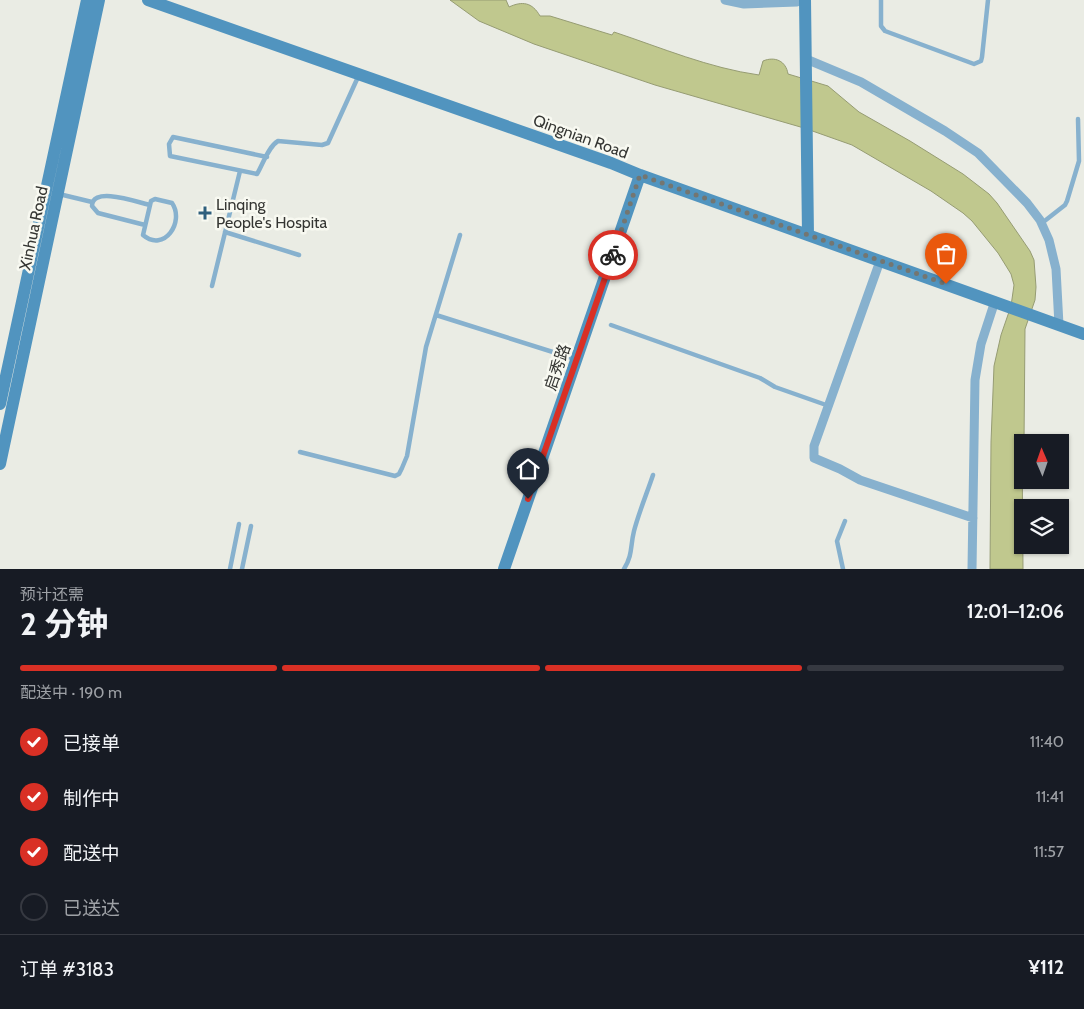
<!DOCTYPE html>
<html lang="zh">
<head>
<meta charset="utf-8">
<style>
	:root { --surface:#171b24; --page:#242831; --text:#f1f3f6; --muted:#9ea1a6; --line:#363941; --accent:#d93025 }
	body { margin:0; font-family:Cabin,"Noto Sans SC",sans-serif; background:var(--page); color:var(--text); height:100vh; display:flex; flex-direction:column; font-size:19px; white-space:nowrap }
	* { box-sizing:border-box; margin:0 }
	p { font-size:16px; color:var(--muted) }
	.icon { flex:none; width:28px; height:28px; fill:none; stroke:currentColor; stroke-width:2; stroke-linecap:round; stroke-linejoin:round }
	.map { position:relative; height:569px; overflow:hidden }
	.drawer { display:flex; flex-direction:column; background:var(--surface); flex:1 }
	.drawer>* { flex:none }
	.needle { width:32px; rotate:358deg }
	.buttons { position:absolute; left:1014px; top:434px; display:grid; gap:10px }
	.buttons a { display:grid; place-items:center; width:55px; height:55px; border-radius:0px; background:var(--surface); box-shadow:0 1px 4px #0004; font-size:25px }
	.pin { position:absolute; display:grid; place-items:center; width:42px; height:42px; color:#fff; margin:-51px -21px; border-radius:50% 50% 50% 0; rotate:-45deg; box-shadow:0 0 5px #0007 }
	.pin .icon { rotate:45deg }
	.courier { position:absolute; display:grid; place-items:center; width:50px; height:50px; margin:-25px; border:4px solid #d93025; border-radius:50%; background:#fff; color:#222; box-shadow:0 1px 6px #0007 }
	.headline em { font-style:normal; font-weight:700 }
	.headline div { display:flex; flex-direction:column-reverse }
	.headline { display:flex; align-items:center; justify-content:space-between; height:85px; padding:0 20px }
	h1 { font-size:32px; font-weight:700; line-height:38px }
	.bar { display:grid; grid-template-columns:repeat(4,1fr); gap:8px 5px; align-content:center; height:60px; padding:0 20px }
	.bar i { height:6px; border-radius:4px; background:var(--line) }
	.bar .on { background:var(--accent) }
	.bar p { grid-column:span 4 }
	.line { display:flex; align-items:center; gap:12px; padding:0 20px; border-top:1px solid var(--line) }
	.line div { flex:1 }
	ol { padding:0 20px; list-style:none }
	li { display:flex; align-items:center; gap:15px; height:55px }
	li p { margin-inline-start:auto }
	li .icon { padding:5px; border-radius:50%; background:var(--accent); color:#fff; stroke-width:4 }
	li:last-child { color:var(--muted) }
	li i { width:28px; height:28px; border:2px solid var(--line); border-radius:50% }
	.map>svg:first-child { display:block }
	.water { fill:#c0c88e; stroke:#969c73 }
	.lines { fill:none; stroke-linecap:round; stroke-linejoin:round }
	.lane { stroke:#87b1ce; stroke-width:4.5 }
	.street { stroke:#87b1ce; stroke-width:9 }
	.secondary { stroke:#5194bf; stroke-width:12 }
	.done { stroke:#747671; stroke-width:5; stroke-dasharray:0 9 }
	.route { stroke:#d93025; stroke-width:6 }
	.poi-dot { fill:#2f5f7d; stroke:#f8f9f1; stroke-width:2 }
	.labels { text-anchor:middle; stroke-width:5; stroke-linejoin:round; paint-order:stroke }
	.street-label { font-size:16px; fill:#353633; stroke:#f8f9f1 }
	.poi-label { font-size:16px; fill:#353633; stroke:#f8f9f1; text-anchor:start }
</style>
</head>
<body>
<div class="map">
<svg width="1084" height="569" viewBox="0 0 1084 569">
	<rect width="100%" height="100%" fill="#eaece4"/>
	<path class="water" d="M450,0h56l3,7c13,-6 23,-5 31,9h10l62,19 2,-3c48,16 95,36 145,43l4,-14c12,-5 23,0 25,13l40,12 31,26 51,29 53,33 26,20 8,9 33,48 4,9 2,27 -1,13 -10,29 -1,113h-2l1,127h-33l1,-127 3,-76 7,-31 10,-29 3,-21 -3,-11 -13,-21 -26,-32 -9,-8 -32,-22 -79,-46 -48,-17 -149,-43 -121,-41 -55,-23z"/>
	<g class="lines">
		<path class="lane" d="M881,0v26l4,5 89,33 7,-3 1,-4 6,-57
			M267,157l-94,-20 -4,7 1,12 87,18c6,-10 11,-27 21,-33l44,4 6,-2 30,-66
			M59,194l33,8
			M155,199l17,4c13,19 -8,50 -29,32l8,-34z
			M1042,223l23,-18 2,-4 12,-40 -1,-42
			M145,225l-47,-12 -6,-7c0,-20 45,-4 58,-1
			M225,232l74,23
			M212,286l28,-115
			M436,315l139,44
			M611,325l149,53 15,9 54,19
			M300,452l95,24 4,-2 3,-6 5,-12 19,-109 34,-112
			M230,569l9,-45
			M242,569l9,-43
			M624,569c9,-15 6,-22 10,-38 5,-19 13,-38 19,-56
			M843,569l-6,-28 8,-20"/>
		<path class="street" d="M725,0l19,4 53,-2
			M806,59l55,23 84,49 33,22 49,50 13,17 9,20 7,29 3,56
			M880,261l-66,185v12l26,11 20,11 113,38
			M972,569l3,-189 6,-36 14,-43"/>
		<path class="secondary" d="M148,0l463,163 29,12 444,159
			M805,0l3,235
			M0,404l87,-404
			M0,464l99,-464
			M504,569l136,-394"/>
	</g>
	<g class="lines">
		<path class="done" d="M613,255l27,-80 306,109"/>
		<path class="route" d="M528,499l85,-244"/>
	</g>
	<path class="poi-dot" d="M202.5 205.5h5v5h5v5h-5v5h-5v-5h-5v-5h5z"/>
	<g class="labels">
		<g class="street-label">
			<text transform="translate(581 136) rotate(20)" y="6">Qingnian Road</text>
			<text transform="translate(33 228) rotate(-78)" y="6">Xinhua Road</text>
			<text transform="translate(557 367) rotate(-71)" y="6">启秀路</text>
		</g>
		<g class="poi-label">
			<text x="216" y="210">Linqing<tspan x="216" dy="18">People's Hospita</tspan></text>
		</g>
	</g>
</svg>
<div class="buttons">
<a><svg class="needle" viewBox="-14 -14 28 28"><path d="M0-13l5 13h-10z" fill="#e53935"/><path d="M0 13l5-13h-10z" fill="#9ea1a6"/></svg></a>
<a><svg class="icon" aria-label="layers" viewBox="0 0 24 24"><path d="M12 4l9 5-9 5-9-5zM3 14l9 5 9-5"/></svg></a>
</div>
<div class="pin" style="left:946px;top:284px;background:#ea580c"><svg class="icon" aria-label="bag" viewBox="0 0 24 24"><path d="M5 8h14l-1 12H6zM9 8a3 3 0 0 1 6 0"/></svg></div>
<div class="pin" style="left:528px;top:499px;background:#1f2937"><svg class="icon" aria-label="home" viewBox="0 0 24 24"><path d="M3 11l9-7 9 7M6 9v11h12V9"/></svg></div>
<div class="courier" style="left:613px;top:255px"><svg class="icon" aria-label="bike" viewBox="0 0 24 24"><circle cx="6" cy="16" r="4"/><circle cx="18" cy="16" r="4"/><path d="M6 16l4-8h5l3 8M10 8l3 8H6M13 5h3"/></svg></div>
</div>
<section class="drawer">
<div class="headline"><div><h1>2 分钟</h1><p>预计还需</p></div><em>12:01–12:06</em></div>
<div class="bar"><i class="on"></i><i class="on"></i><i class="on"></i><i></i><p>配送中 · 190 m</p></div>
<ol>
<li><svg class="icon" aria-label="check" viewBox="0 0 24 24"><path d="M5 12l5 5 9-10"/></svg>已接单<p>11:40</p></li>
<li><svg class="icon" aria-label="check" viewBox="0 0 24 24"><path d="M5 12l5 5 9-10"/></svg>制作中<p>11:41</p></li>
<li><svg class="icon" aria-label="check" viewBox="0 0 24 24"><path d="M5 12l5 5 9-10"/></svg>配送中<p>11:57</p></li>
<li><i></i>已送达</li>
</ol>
<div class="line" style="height:65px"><div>订单 #3183</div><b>¥112</b></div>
</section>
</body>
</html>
